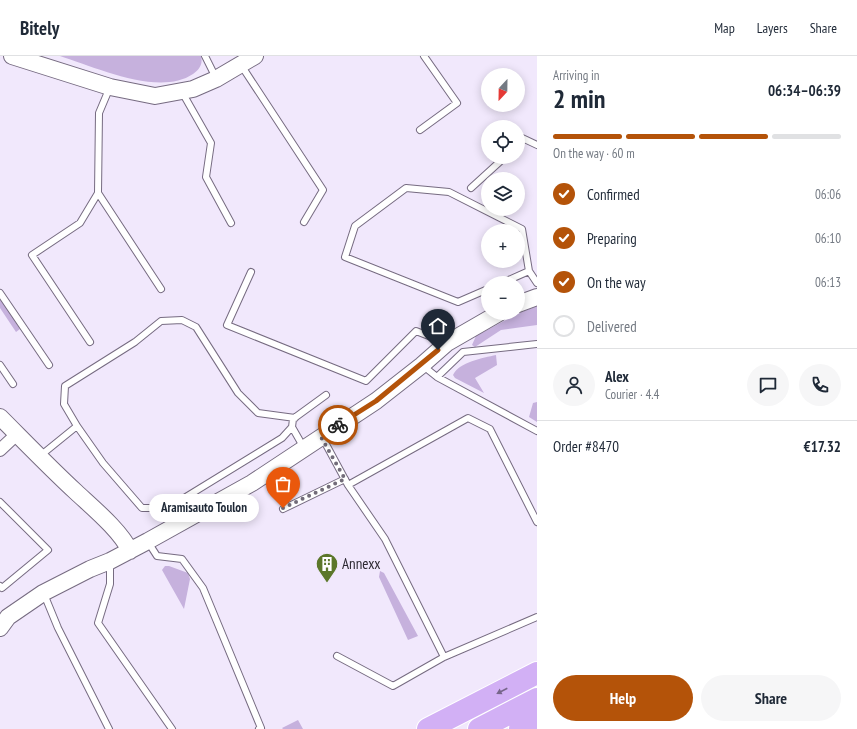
<!DOCTYPE html>
<html lang="en">
<head>
<meta charset="utf-8">
<style>
	:root { --surface:#fff; --page:#f6f6f7; --text:#1f2937; --muted:#747a83; --line:#e0e1e3; --accent:#b45309 }
	body { margin:0; font-family:"PT Sans Narrow",sans-serif; background:var(--page); color:var(--text); height:100vh; display:flex; flex-direction:column; font-size:15px; white-space:nowrap }
	* { box-sizing:border-box; margin:0 }
	p { font-size:13px; color:var(--muted) }
	.icon { flex:none; width:22px; height:22px; fill:none; stroke:currentColor; stroke-width:2; stroke-linecap:round; stroke-linejoin:round }
	.map { position:relative; flex:1; overflow:hidden }
	.side { display:flex; flex-direction:column; background:var(--surface); width:320px }
	.side>* { flex:none }
	.needle { width:26px; rotate:202deg }
	.fabs { position:absolute; left:481px; top:12px; display:grid; gap:8px }
	.fabs a { display:grid; place-items:center; width:44px; height:44px; border-radius:50%; background:var(--surface); box-shadow:0 2px 10px #0003; font-size:20px }
	.pin { position:absolute; display:grid; place-items:center; width:34px; height:34px; color:#fff; margin:-41px -17px; border-radius:50% 50% 50% 0; rotate:-45deg; box-shadow:0 0 4px #0007 }
	.pin .icon { rotate:45deg }
	.courier { position:absolute; display:grid; place-items:center; width:40px; height:40px; margin:-20px; border:3px solid #b45309; border-radius:50%; background:#fff; color:#222; box-shadow:0 1px 5px #0007 }
	.bubble { position:absolute; height:28px; border-radius:14px; background:var(--surface); box-shadow:0 2px 10px #0003; font-size:13px; font-weight:700; line-height:28px; text-align:center }
	.headline em { font-style:normal; font-weight:700 }
	.headline div { display:flex; flex-direction:column-reverse }
	.headline { display:flex; align-items:center; justify-content:space-between; height:68px; padding:0 16px }
	h1 { font-size:26px; font-weight:700; line-height:30px }
	.bar { display:grid; grid-template-columns:repeat(4,1fr); gap:6px 4px; align-content:center; height:48px; padding:0 16px }
	.bar i { height:5px; border-radius:3px; background:var(--line) }
	.bar .selected { background:var(--accent) }
	.bar p { grid-column:span 4 }
	.line { display:flex; align-items:center; gap:10px; padding:0 16px; border-top:1px solid var(--line) }
	.line div { flex:1 }
	.round { display:grid; place-items:center; flex:none; width:42px; height:42px; border-radius:21px; background:var(--page) }
	ol { padding:0 16px; list-style:none }
	li { display:flex; align-items:center; gap:12px; height:44px }
	li p { margin-inline-start:auto }
	li .icon { padding:4px; border-radius:50%; background:var(--accent); color:#fff; stroke-width:4 }
	li:last-child { color:var(--muted) }
	li i { width:22px; height:22px; border:2px solid var(--line); border-radius:50% }
	.action { display:flex; gap:8px; margin-top:auto; padding:8px 16px }
	.action a { flex:1; height:46px; border-radius:24px; background:var(--accent); color:#fff; font-size:16px; font-weight:700; line-height:46px; text-align:center }
	.action a+a { background:var(--page); color:var(--text) }
	header { display:flex; align-items:center; gap:24px; box-sizing:border-box; height:56px; padding:0 20px; background:var(--surface); border-bottom:1px solid var(--line) }
	header strong { font-size:19px }
	nav { display:flex; gap:22px; margin-inline-start:auto; font-size:14px }
	main { display:flex; flex:1; min-height:0 }
	.map>svg:first-child { display:block }
	.green { fill:#c6b1dd }
	.lines { fill:none; stroke-linecap:round; stroke-linejoin:round }
	.service-casing { stroke:#766b81; stroke-width:8 }
	.minor-casing { stroke:#766b81; stroke-width:14 }
	.tertiary-casing { stroke:#766b81; stroke-width:18 }
	.motorway-casing { stroke:#fff; stroke-width:24 }
	.service { stroke:#fff; stroke-width:6 }
	.minor { stroke:#fff; stroke-width:12 }
	.tertiary { stroke:#fff; stroke-width:16 }
	.motorway { stroke:#d2b0f5; stroke-width:22 }
	.oneway { fill:#77668a }
	.done { stroke:#726c79; stroke-width:4; stroke-dasharray:0 7.2 }
	.route { stroke:#b45309; stroke-width:5 }
	.labels { text-anchor:middle; stroke-width:3.5; stroke-linejoin:round; paint-order:stroke }
	.poi-label { font-size:15px; fill:#2d2932; stroke:#f1e8fc; text-anchor:start }
</style>
</head>
<body>
<header>
<strong>Bitely</strong>
<nav><a>Map</a><a>Layers</a><a>Share</a></nav>
</header>
<main>
<div class="map">
<svg width="537" height="673" viewBox="0 0 537 673">
	<rect width="100%" height="100%" fill="#f1e8fc"/>
	<path class="green" d="M60,0h141c2,8 -1,13 -8,18 -34,23 -98,-7 -133,-18z
		M0,242l20,31 -4,3 -16,-24z
		M537,250v19l-36,5 -26,17 -3,-2 4,-9 41,-22z
		M496,299l1,10 -22,13 9,15 -29,-15 -2,-3c6,-13 30,-17 43,-20z
		M537,346v20l-8,-5 4,-14z
		M165,510h4l19,7 2,6 -6,30 -22,-39z
		M380,515l4,2 34,63 -10,4 -29,-63z
		M298,664l5,9h-20l-1,-1z"/>
	<g class="lines">
		<g class="service-casing">
			<path id="service" d="M205,0l11,22
				M241,9l82,125 -19,32
				M182,36l29,51 -5,34 25,46
				M420,74l37,-27 -33,-47
				M518,80l19,9
				M471,132l34,-31
				M98,137l63,96
				M251,216l-24,53 139,56 50,-50 28,11
				M502,227l27,-12 8,12
				M488,233l-30,13 -113,-45 10,-31 51,-38 43,4 73,37 7,42
				M0,237l49,72
				M90,286l-58,-87 48,-32 18,-30 1,-80 11,-26
				M0,309l13,19
				M422,309l15,12 100,54
				M437,321l26,-25 74,-8
				M77,370l-13,-22 1,-18 70,-44 26,-21 21,-1 14,7 42,66 20,20 37,5
				M292,371l1,-8 33,-24
				M322,381l26,48 37,54 59,118 -51,29 -56,-30
				M40,400l37,-30 26,37 39,45h26l114,-70 10,-11 12,21
				M348,429l120,-67 22,11 47,93
				M0,446l48,48 -46,38 -2,-2
				M283,453l62,-30
				M148,486l9,14 25,3 21,29 58,140 -2,1
				M110,507v21l-12,39 74,106
				M44,538l14,34 51,101
				M444,601l93,-40"/>
		</g>
		<g class="minor-casing">
			<path id="minor" d="M0,394l17,-16"/>
		</g>
		<g class="tertiary-casing">
			<path id="tertiary" d="M12,0l98,31 45,9 38,-7 23,-10 39,-23
				M518,248l19,-7
				M0,361c25,25 50,51 76,75 16,15 45,39 54,59
				M0,572l8,-11 35,-24 47,-24 20,-8 38,-20 104,-58 124,-82 46,-36 25,-22 52,-30"/>
		</g>
		<g class="motorway-casing">
			<path id="motorway" d="M428,673l109,-56
				M479,673l58,-30
				M520,673l17,-10"/>
		</g>
		<use href="#service" class="service"/>
		<use href="#minor" class="minor"/>
		<use href="#tertiary" class="tertiary"/>
		<use href="#motorway" class="motorway"/>
	</g>
	<defs><path id="oneway-solid" d="M-6-.8H1V-3.2L6.5 0L1 3.2V.8H-6Z"/></defs>
	<use class="oneway" href="#oneway-solid" transform="translate(502 635) rotate(153)"/>
	<g class="lines">
		<path class="done" d="M283,452l62,-29 -24,-42 17,-12"/>
		<path class="route" d="M338,369l38,-24 62,-51"/>
	</g>
	<defs>
		<g id="building-pin" transform="scale(1.15)"><path d="M0 17L-7.5 6A9.5 9.5 0 1 1 7.5 6Z" fill="#5c772a" stroke="#f1e8fc"/><path d="M-4-6H4V6H1V3H-1V6H-4ZM-2.5-4.3h1.7v1.8h-1.7ZM.8-4.3h1.7v1.8H.8ZM-2.5-1h1.7V.8h-1.7ZM.8-1h1.7V.8H.8Z" fill="#fff"/></g>
	</defs>
	<g fill-rule="evenodd">
		<use href="#building-pin" x="327" y="508"/>
	</g>
	<g class="labels">
		<g class="poi-label">
			<text x="342" y="513">Annexx</text>
		</g>
	</g>
</svg>
<div class="fabs">
<a><svg class="needle" viewBox="-14 -14 28 28"><path d="M0-13l5 13h-10z" fill="#e53935"/><path d="M0 13l5-13h-10z" fill="#747a83"/></svg></a>
<a><svg class="icon" aria-label="locate" viewBox="0 0 24 24"><circle cx="12" cy="12" r="6"/><path d="M12 2v4M12 18v4M2 12h4M18 12h4"/></svg></a>
<a><svg class="icon" aria-label="layers" viewBox="0 0 24 24"><path d="M12 4l9 5-9 5-9-5zM3 14l9 5 9-5"/></svg></a>
<a>+</a>
<a>−</a>
</div>
<div class="pin" style="left:283px;top:452px;background:#ea580c"><svg class="icon" aria-label="bag" viewBox="0 0 24 24"><path d="M5 8h14l-1 12H6zM9 8a3 3 0 0 1 6 0"/></svg></div>
<div class="pin" style="left:438px;top:294px;background:#1f2937"><svg class="icon" aria-label="home" viewBox="0 0 24 24"><path d="M3 11l9-7 9 7M6 9v11h12V9"/></svg></div>
<div class="courier" style="left:338px;top:369px"><svg class="icon" aria-label="bike" viewBox="0 0 24 24"><circle cx="6" cy="16" r="4"/><circle cx="18" cy="16" r="4"/><path d="M6 16l4-8h5l3 8M10 8l3 8H6M13 5h3"/></svg></div>
<div class="bubble" style="left:149px;top:438px;width:110px">Aramisauto Toulon</div>
</div>
<section class="side">
<div class="headline"><div><h1>2 min</h1><p>Arriving in</p></div><em>06:34–06:39</em></div>
<div class="bar"><i class="selected"></i><i class="selected"></i><i class="selected"></i><i></i><p>On the way · 60 m</p></div>
<ol>
<li><svg class="icon" aria-label="check" viewBox="0 0 24 24"><path d="M5 12l5 5 9-10"/></svg>Confirmed<p>06:06</p></li>
<li><svg class="icon" aria-label="check" viewBox="0 0 24 24"><path d="M5 12l5 5 9-10"/></svg>Preparing<p>06:10</p></li>
<li><svg class="icon" aria-label="check" viewBox="0 0 24 24"><path d="M5 12l5 5 9-10"/></svg>On the way<p>06:13</p></li>
<li><i></i>Delivered</li>
</ol>
<div class="line" style="height:72px"><a class="round"><svg class="icon" aria-label="person" viewBox="0 0 24 24"><circle cx="12" cy="8" r="4"/><path d="M4 21q1-7 8-7t8 7"/></svg></a><div><b>Alex</b><p>Courier · 4.4</p></div><a class="round"><svg class="icon" aria-label="chat" viewBox="0 0 24 24"><path d="M4 5h16v11H9l-5 4z"/></svg></a><a class="round"><svg class="icon" aria-label="phone" viewBox="0 0 24 24"><path d="M5 4h4l2 5-3 2q2 4 5 5l2-3 5 2v4C11 20 4 13 5 4z"/></svg></a></div>
<div class="line" style="height:52px"><div>Order #8470</div><b>€17.32</b></div>
<div class="action"><a>Help</a><a>Share</a></div>
</section>
</main>
</body>
</html>
